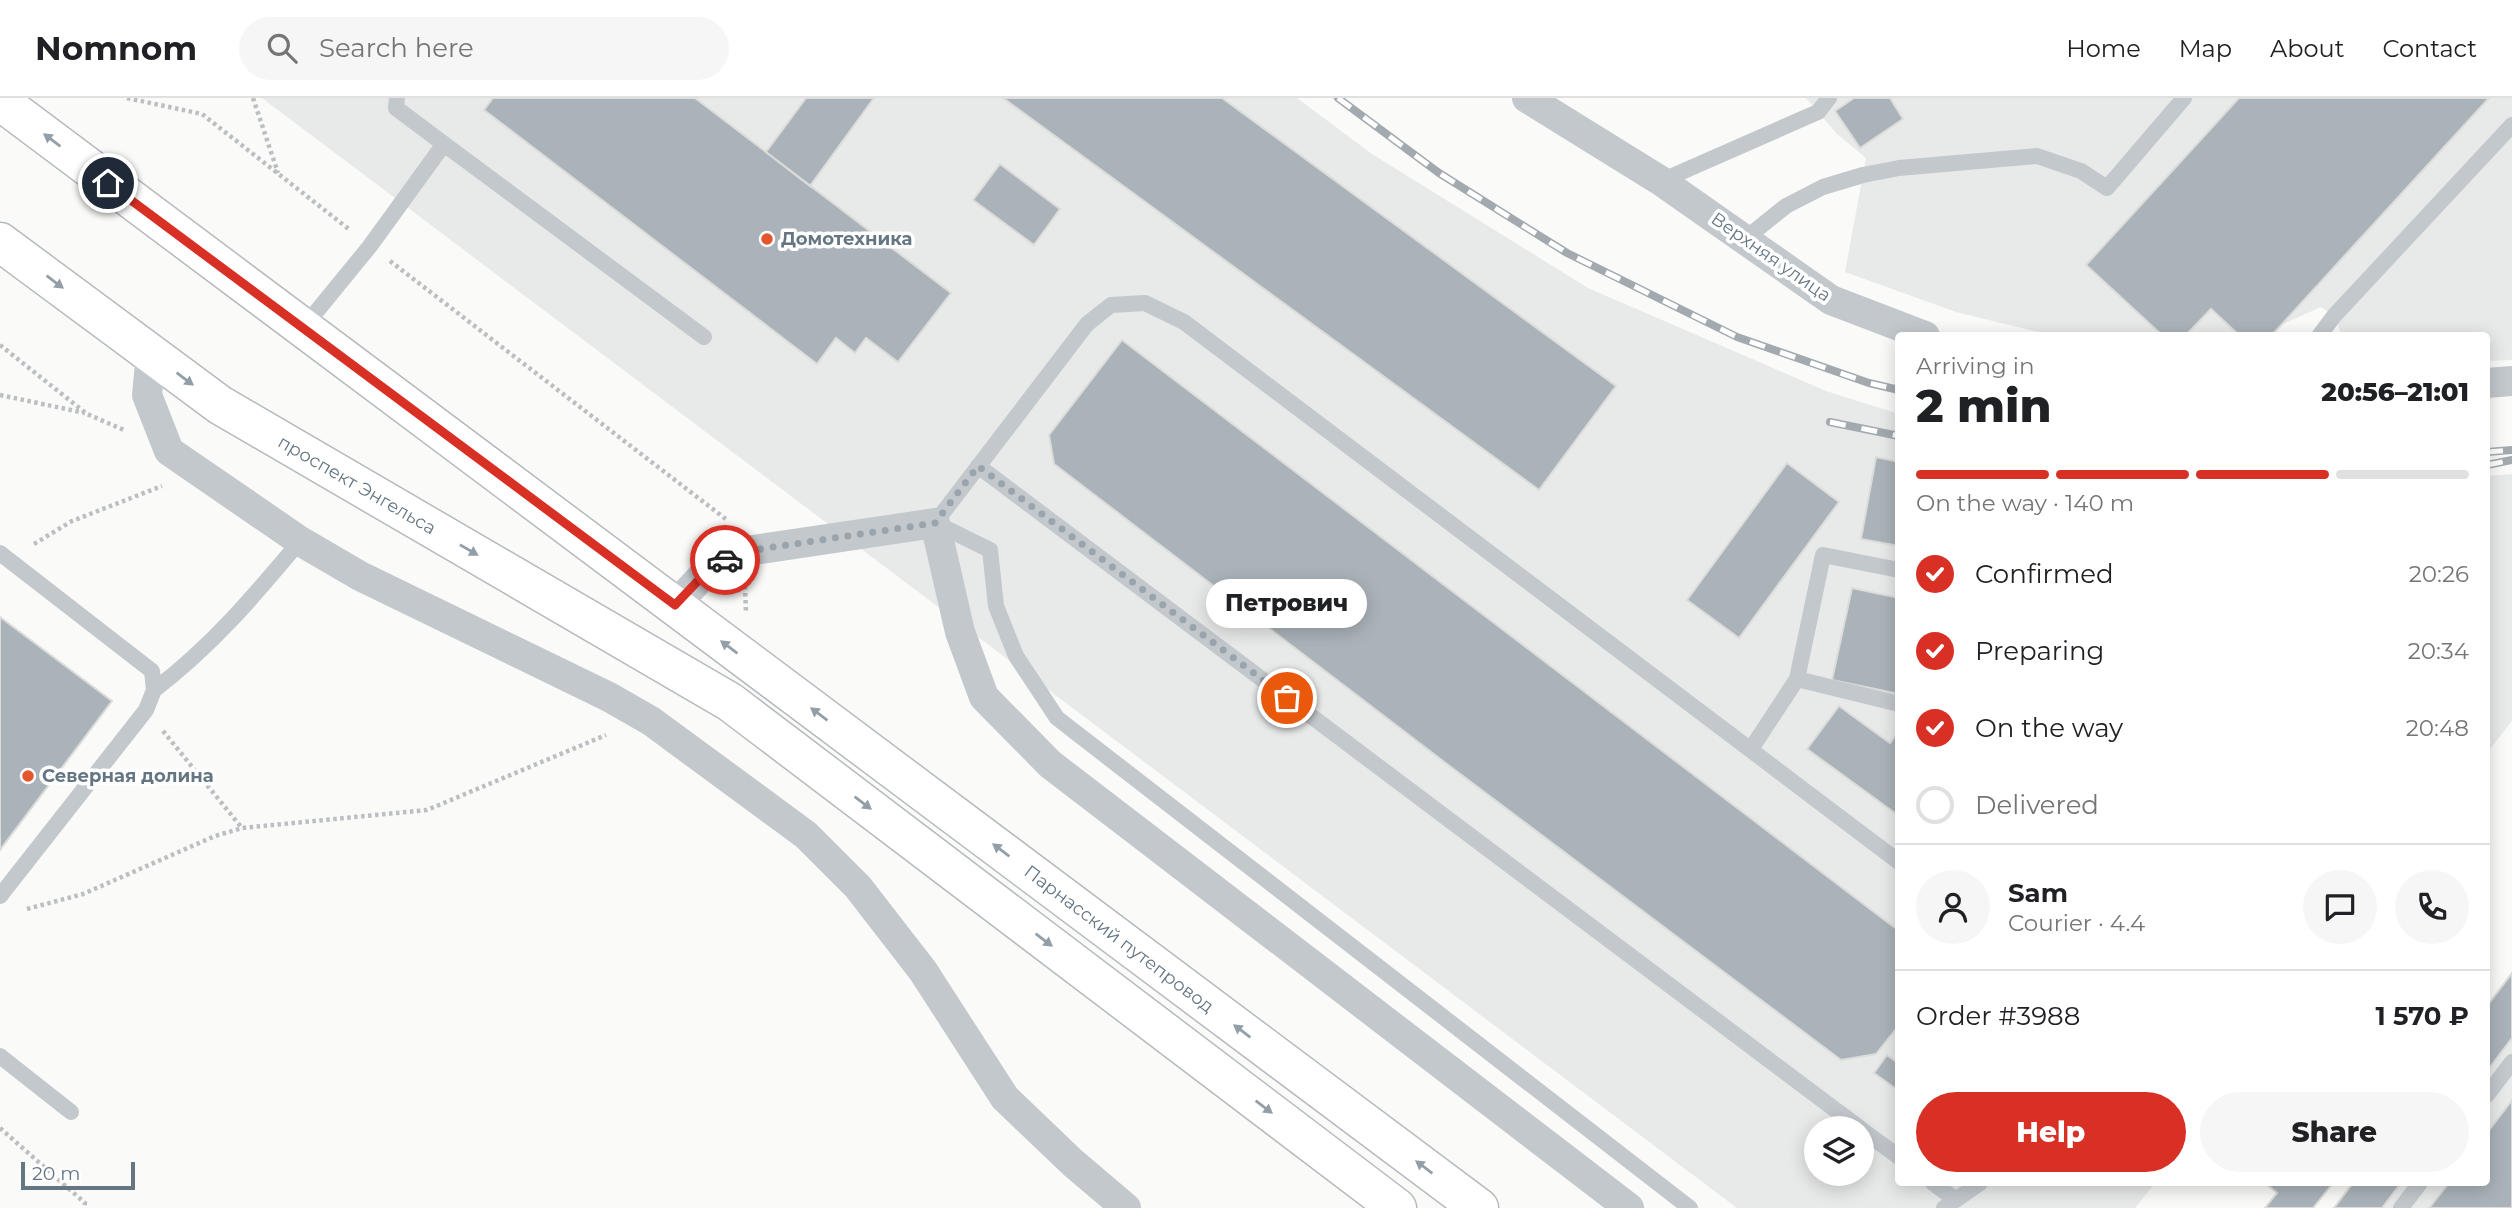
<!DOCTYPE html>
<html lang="en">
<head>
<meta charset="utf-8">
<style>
	:root { --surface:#fff; --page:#f6f6f6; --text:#202124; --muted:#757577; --line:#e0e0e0; --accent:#d93025 }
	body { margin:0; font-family:Montserrat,sans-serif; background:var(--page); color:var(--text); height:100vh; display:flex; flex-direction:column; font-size:26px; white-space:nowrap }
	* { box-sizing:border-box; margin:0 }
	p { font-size:23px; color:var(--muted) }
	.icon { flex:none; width:38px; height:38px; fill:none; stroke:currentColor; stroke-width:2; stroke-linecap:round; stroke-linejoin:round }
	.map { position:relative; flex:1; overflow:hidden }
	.details { position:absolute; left:1895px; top:234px; width:595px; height:854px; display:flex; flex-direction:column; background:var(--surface); border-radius:7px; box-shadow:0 4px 18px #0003 }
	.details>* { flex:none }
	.fabs { position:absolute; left:1804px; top:1018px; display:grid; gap:14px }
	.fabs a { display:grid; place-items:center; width:70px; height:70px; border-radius:50%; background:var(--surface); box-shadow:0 4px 18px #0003; font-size:35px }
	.scale { position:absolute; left:21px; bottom:18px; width:114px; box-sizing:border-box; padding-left:7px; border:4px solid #657683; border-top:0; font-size:19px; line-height:24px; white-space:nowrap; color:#657683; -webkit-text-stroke:5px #fff; paint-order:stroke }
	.pin { position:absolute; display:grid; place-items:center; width:60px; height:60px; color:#fff; margin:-30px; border:4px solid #fff; border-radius:50%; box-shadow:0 2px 7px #0007 }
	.courier { position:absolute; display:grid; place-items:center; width:70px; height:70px; margin:-35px; border:5px solid #d93025; border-radius:50%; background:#fff; color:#222; box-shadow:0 2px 9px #0007 }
	.bubble { position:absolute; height:49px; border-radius:24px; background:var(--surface); box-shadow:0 4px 18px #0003; font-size:23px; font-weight:800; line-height:49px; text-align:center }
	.overview em { font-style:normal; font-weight:800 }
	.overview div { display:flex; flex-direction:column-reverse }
	.overview { display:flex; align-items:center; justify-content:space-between; height:119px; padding:0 21px }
	h1 { font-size:46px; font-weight:800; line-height:52px }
	.bar { display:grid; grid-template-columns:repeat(4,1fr); gap:10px 7px; align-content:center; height:84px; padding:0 21px }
	.bar i { height:9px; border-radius:5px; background:var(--line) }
	.bar .current { background:var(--accent) }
	.bar p { grid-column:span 4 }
	.line { display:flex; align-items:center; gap:18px; padding:0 21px; border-top:2px solid var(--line) }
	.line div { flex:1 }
	.round { display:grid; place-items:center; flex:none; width:74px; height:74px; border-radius:37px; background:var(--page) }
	ol { padding:0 21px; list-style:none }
	li { display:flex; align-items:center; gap:21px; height:77px }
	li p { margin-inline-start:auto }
	li .icon { padding:7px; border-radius:50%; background:var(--accent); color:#fff; stroke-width:4 }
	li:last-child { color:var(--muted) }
	li i { width:38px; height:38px; border:4px solid var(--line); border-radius:50% }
	.action { display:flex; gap:14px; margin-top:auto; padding:14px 21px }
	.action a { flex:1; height:80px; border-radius:42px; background:var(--accent); color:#fff; font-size:28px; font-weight:800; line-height:80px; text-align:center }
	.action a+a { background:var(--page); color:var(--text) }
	header { display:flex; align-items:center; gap:42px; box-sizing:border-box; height:98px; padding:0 35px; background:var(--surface); border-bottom:2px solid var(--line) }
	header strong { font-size:33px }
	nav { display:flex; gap:38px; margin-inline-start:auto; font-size:24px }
	.search { width:490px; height:63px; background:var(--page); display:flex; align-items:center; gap:18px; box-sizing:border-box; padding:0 24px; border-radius:38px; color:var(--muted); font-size:26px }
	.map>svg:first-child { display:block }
	.built { fill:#e8e9e9; fill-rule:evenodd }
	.building { fill:#aab3b9; stroke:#dcdcda; stroke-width:2 }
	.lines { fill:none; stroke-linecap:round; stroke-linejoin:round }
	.primary-casing { stroke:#b5babe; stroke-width:41 }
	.path { stroke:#bbbfc2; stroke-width:4.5; stroke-dasharray:3.5 3.5; stroke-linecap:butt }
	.service { stroke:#c3c8cc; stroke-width:16 }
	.minor { stroke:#c3c8cc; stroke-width:30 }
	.primary { stroke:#fff; stroke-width:38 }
	.rail-casing { stroke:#a2aab0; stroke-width:8 }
	.rail { stroke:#fff; stroke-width:5; stroke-dasharray:16; stroke-linecap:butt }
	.oneway { fill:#939fa8 }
	.done { stroke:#99a4ac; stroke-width:7; stroke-dasharray:0 12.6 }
	.route { stroke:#d93025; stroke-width:9 }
	.poi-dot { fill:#e4572e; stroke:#fff; stroke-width:2.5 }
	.labels { text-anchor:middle; stroke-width:7; stroke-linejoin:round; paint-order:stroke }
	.poi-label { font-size:18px; font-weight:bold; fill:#657683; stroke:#fff; text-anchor:start }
	.street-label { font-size:18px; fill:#657683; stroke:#fff }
</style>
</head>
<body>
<header>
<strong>Nomnom</strong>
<div class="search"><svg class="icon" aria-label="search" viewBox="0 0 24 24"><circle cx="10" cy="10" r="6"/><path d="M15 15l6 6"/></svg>Search here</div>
<nav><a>Home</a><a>Map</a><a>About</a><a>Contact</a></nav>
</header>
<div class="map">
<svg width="2512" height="1110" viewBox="0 0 2512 1110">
	<rect width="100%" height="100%" fill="#fafaf8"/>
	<path class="built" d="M262,0h1035l75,56 216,134 238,103 73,23v769h256l-20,25h-398zM1816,1031h46v45h-46z
		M1806,0h706v262l-25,1v-25h-145l-8,-20 -13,-9 -40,18 -10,11h-216l-99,-24 -111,-40 21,-114 -29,-24z
		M2512,376v247l-25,32v-277z
		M2512,875v235h-178l19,-25h134v-177z"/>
	<path class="building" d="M493,0h202l256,195 -53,69 -32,-24 -11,15 -19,-15 -19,26 -333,-254z
		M806,0h68l-64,88 -44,-34z
		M1003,0h219l394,288 -77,104z
		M1854,0h36l13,21 -43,29 -25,-37z
		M2239,0h250l-218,238h-31l-29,-27 -26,27h-22l-77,-71z
		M1000,66l60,45 -26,36 -61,-45z
		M1122,242l777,591v94l-23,29 -35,6 -394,-296 -393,-300 -5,-29z
		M1876,359l23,5v84l-38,-7z
		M1787,365l52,39 -100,136 -52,-38z
		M1852,490l47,10v96l-67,-14z
		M0,519l112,84 -112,149z
		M1839,608l51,37 9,-12v85l-92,-67z
		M2512,875v65l-25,33v-65z
		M1887,957l12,9v27l-25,-18z
		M2512,1002v108h-83l20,-25h38v-50z
		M2265,1085h68l-20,25h-48l12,-15z
		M2353,1085h48l-19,25h-48z"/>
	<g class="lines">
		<g class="primary-casing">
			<path id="primary" d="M0,3l1479,1107
				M0,144l220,163 510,297 667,506"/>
		</g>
		<path class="path" d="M127,0l75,16 148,116
			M253,0l25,75
			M390,163l337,259
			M0,247l87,69 37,16
			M0,297l85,18
			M34,446l38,-23 90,-35
			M745,488l1,26
			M163,633l79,97
			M27,811l56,-15 132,-58 27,-8 185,-18 179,-75
			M0,1030l85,75 -1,5"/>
		<path class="service" d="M444,46l260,193
			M1661,83l157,-69 11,-14
			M1745,141l41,-33 37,-19 40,-12 36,-7 138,-12 44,15 26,17 77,-90
			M303,230l67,-82 74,-102 -48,-36 1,-10
			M2319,238l15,-20 178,-191
			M978,368l883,663
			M0,455l152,118 2,19 -8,20 -146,186
			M1899,472l-76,-15 -26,124 102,25
			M154,592c57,-43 101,-95 146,-149
			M1751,651l46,-70
			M0,958l71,56
			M2487,997l25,-33
			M1862,1032l37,27
			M1933,1085l23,17
			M1690,1110l-633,-490 -41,-62 -20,-50 -6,-56 -55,-27 152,-199 24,-19 34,-2 39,19 715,540
			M1944,1110l36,-25
			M2401,1110l19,-25"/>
		<path class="minor" d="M1527,0l134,83 170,119 94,36
			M151,256l-4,41 22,56 131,90 60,35 249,121 42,24 155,114 52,52 65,84 82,127 68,65 53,45
			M2487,285l25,-2
			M675,507l37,-39 28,-14 195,-29 25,109 24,65 66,67 579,444"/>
		<use href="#primary" class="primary"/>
		<g class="rail-casing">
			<path id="rail" d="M1338,0l101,75 128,80 170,84 132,46 30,7
				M1830,324l69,14
				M2487,354l25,-2
				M2487,367l25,-5"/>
		</g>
		<use href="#rail" class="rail"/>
	</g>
	<defs><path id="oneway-solid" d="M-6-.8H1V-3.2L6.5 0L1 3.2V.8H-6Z" transform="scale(1.75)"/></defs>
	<g class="oneway">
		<use href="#oneway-solid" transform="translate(52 42) rotate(-143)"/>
		<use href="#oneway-solid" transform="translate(55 184) rotate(37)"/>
		<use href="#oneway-solid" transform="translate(185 281) rotate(37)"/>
		<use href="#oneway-solid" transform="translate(469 452) rotate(30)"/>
		<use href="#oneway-solid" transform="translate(729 549) rotate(-143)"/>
		<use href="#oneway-solid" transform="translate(819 616) rotate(-143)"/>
		<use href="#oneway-solid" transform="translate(863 705) rotate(37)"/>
		<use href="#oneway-solid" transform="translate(1001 752) rotate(-143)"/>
		<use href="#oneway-solid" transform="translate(1044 842) rotate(37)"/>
		<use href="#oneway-solid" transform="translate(1242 933) rotate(-143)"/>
		<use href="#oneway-solid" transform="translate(1264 1009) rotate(37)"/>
		<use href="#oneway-solid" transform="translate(1424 1069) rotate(-143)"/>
	</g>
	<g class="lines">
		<path class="done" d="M725,462l15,-8 195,-29 43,-57 309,232"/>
		<path class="route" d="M108,85l567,422 37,-39 13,-6"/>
	</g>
	<g class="poi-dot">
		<circle cx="767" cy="141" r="7"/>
		<circle cx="28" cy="678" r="7"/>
	</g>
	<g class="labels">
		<g class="poi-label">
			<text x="781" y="147">Домотехника</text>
			<text x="42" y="684">Северная долина</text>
		</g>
		<g class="street-label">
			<text transform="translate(1771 159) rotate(35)" y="6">Верхняя улица</text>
			<text transform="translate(357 387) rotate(30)" y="6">проспект Энгельса</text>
			<text transform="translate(1119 841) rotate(37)" y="6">Парнасский путепровод</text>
		</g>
	</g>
</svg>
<div class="fabs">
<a><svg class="icon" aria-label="layers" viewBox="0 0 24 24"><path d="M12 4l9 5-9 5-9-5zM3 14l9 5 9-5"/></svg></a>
</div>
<div class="scale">20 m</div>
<div class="pin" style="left:1287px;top:600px;background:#ea580c"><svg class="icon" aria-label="bag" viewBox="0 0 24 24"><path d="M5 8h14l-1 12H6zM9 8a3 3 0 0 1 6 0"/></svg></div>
<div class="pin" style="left:108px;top:85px;background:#1f2937"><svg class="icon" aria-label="home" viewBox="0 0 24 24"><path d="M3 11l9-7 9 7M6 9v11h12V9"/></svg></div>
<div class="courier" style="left:725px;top:462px"><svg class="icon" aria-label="car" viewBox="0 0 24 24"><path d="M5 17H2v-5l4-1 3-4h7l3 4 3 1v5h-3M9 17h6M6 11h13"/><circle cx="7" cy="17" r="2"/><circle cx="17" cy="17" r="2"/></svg></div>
<div class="bubble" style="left:1206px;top:481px;width:161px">Петрович</div>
<section class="details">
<div class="overview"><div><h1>2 min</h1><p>Arriving in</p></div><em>20:56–21:01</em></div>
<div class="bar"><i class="current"></i><i class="current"></i><i class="current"></i><i></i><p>On the way · 140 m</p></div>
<ol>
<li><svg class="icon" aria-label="check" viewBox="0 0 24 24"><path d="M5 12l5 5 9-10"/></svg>Confirmed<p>20:26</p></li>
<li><svg class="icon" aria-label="check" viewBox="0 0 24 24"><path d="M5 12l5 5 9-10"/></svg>Preparing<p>20:34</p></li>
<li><svg class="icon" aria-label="check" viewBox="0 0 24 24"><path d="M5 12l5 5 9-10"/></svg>On the way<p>20:48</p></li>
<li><i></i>Delivered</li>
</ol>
<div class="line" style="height:126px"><a class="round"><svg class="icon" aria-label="person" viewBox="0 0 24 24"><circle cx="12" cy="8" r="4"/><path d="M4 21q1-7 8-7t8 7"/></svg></a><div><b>Sam</b><p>Courier · 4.4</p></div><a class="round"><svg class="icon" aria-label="chat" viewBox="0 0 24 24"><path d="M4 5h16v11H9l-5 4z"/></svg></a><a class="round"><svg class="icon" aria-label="phone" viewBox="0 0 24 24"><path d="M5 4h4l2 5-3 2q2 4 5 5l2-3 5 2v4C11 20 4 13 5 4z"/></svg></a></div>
<div class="line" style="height:91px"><div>Order #3988</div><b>1 570 ₽</b></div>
<div class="action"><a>Help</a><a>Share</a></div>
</section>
</div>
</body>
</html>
